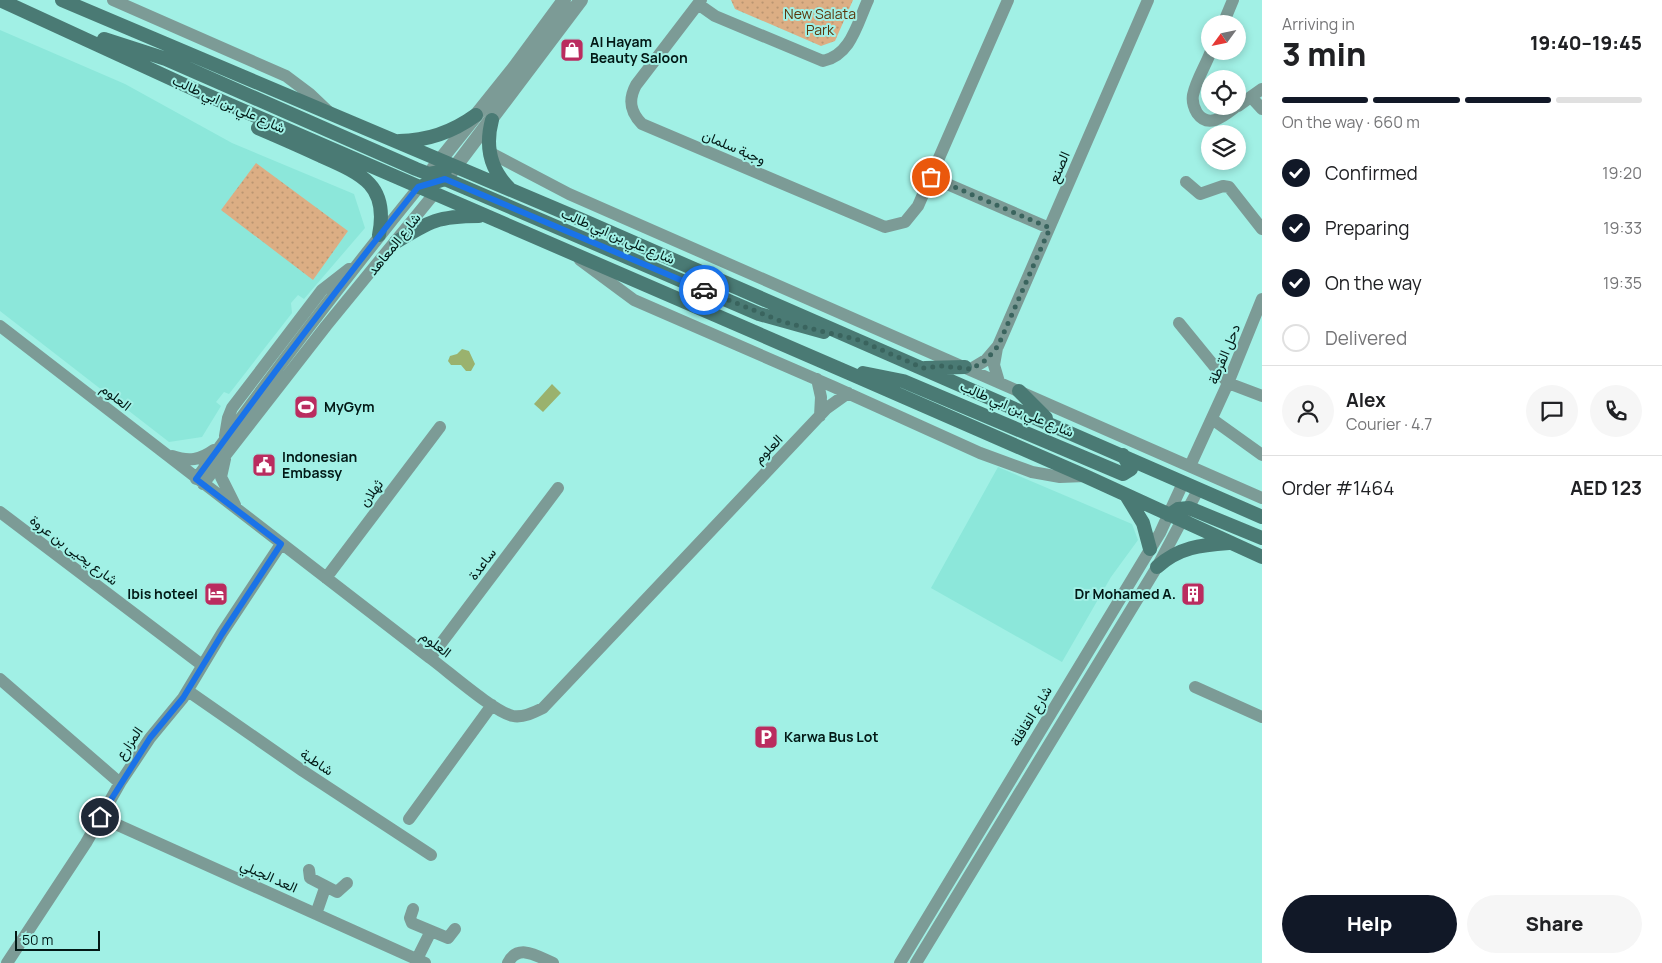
<!DOCTYPE html>
<html lang="en">
<head>
<meta charset="utf-8">
<style>
	:root { --surface:#fff; --page:#f6f6f6; --text:#202124; --muted:#757577; --line:#e0e0e0; --accent:#111827 }
	body { margin:0; font-family:Manrope,Vazirmatn,sans-serif; background:var(--page); color:var(--text); height:100vh; display:flex; flex-direction:column; font-size:19px; white-space:nowrap }
	* { box-sizing:border-box; margin:0 }
	p { font-size:16px; color:var(--muted) }
	.icon { flex:none; width:28px; height:28px; fill:none; stroke:currentColor; stroke-width:2; stroke-linecap:round; stroke-linejoin:round }
	.map { position:relative; flex:1; overflow:hidden }
	.side { display:flex; flex-direction:column; background:var(--surface); width:400px }
	.side>* { flex:none }
	.needle { width:32px; rotate:237deg }
	.buttons { position:absolute; left:1201px; top:15px; display:grid; gap:10px }
	.buttons a { display:grid; place-items:center; width:45px; height:45px; border-radius:50%; background:var(--surface); box-shadow:0 2px 8px #0003; font-size:25px }
	.scale { position:absolute; left:15px; bottom:12px; width:85px; box-sizing:border-box; padding-left:5px; border:2px solid #021916; border-top:0; font-size:14px; line-height:18px; white-space:nowrap; color:#021916; -webkit-text-stroke:4px #a1f0e5; paint-order:stroke }
	.pin { position:absolute; display:grid; place-items:center; width:42px; height:42px; color:#fff; margin:-21px; border:2px solid #fff; border-radius:50%; box-shadow:0 1px 5px #0007 }
	.courier { position:absolute; display:grid; place-items:center; width:50px; height:50px; margin:-25px; border:4px solid #1a73e8; border-radius:50%; background:#fff; color:#222; box-shadow:0 1px 6px #0007 }
	.headline em { font-style:normal; font-weight:800 }
	.headline div { display:flex; flex-direction:column-reverse }
	.headline { display:flex; align-items:center; justify-content:space-between; height:85px; padding:0 20px }
	h1 { font-size:32px; font-weight:800; line-height:38px }
	.bar { display:grid; grid-template-columns:repeat(4,1fr); gap:8px 5px; align-content:center; height:60px; padding:0 20px }
	.bar i { height:6px; border-radius:4px; background:var(--line) }
	.bar .selected { background:var(--accent) }
	.bar p { grid-column:span 4 }
	.line { display:flex; align-items:center; gap:12px; padding:0 20px; border-top:1px solid var(--line) }
	.line div { flex:1 }
	.round { display:grid; place-items:center; flex:none; width:52px; height:52px; border-radius:26px; background:var(--page) }
	ol { padding:0 20px; list-style:none }
	li { display:flex; align-items:center; gap:15px; height:55px }
	li p { margin-inline-start:auto }
	li .icon { padding:5px; border-radius:50%; background:var(--accent); color:#fff; stroke-width:4 }
	li:last-child { color:var(--muted) }
	li i { width:28px; height:28px; border:2px solid var(--line); border-radius:50% }
	.button { display:flex; gap:10px; margin-top:auto; padding:10px 20px }
	.button a { flex:1; height:58px; border-radius:30px; background:var(--accent); color:#fff; font-size:20px; font-weight:800; line-height:58px; text-align:center }
	.button a+a { background:var(--page); color:var(--text) }
	main { display:flex; flex:1; min-height:0 }
	.map>svg:first-child { display:block }
	.built { fill:#8ce7da }
	.grass { fill:url(#grass-dots) }
	.water { fill:#9ab26e }
	.lines { fill:none; stroke-linecap:round; stroke-linejoin:round }
	.minor { stroke:#7c9b96; stroke-width:12 }
	.tertiary { stroke:#7c9b96; stroke-width:14 }
	.secondary { stroke:#4a7a74; stroke-width:14 }
	.done { stroke:#3a645e; stroke-width:5; stroke-dasharray:0 9 }
	.route { stroke:#1a73e8; stroke-width:6 }
	.labels { text-anchor:middle; stroke-width:4; stroke-linejoin:round; paint-order:stroke }
	.park-label { font-size:14px; fill:#5b360c; stroke:#a1f0e5 }
	.poi-label { font-size:14px; font-weight:bold; fill:#021916; stroke:#a1f0e5; text-anchor:start }
	.street-label { font-size:14px; fill:#021916; stroke:#a1f0e5 }
</style>
</head>
<body>
<main>
<div class="map">
<svg width="1262" height="963" viewBox="0 0 1262 963">
	<defs>
		<pattern id="grass-dots" width="8" height="8" patternUnits="userSpaceOnUse" patternTransform="scale(1.25)"><rect width="8" height="8" fill="#dcae84"/><path d="M2 2h.1M6 6h.1" fill="none" stroke="#bb9571" stroke-width="1.8" stroke-linecap="round"/></pattern>
	</defs>
	<rect width="100%" height="100%" fill="#a1f0e5"/>
	<path class="built" d="M0,30l125,54 107,59 122,51 11,34 -61,71 -6,-4 -7,8 1,10 -63,81 -5,-2 -8,10 5,4 -19,31 -33,5 -169,-131z
		M998,467l134,57 6,16 -27,37 -49,85 -131,-74z"/>
	<path class="grass" d="M731,0h122l-18,41 -14,5 -86,-37z
		M256,163l92,68 -35,49 -92,-70z"/>
	<path class="water" d="M462,349l7,2 6,13 -4,7h-5l-5,-6h-10l-3,-4 2,-5 7,-2z
		M552,384l9,9 -18,19 -9,-8z"/>
	<g class="lines">
		<path class="minor" d="M113,0l173,76 24,18 20,19
			M701,0l-65,85c-8,15 -6,27 6,39l243,103 20,-5 13,-16 90,-206
			M698,4l17,12 108,45c28,-6 34,-37 45,-61
			M1223,24l10,-24
			M1211,51c-5,14 -15,29 -18,44 -1,6 1,13 4,18 12,17 28,2 40,-7
			M1251,97l11,12
			M1238,106l24,-17
			M489,152l80,42 693,304
			M931,177l118,51
			M1186,182l14,12 23,-8 6,1 33,42
			M580,260l54,40 200,87 146,66 52,19 28,5 25,-1
			M1179,323l49,60 34,13
			M0,326l430,332c18,13 64,54 83,58 10,2 22,-4 30,-8l284,-300 21,-15
			M997,348l-3,17 5,17
			M971,369l15,-9 12,-14 150,-346
			M817,379l4,18 -1,19
			M1212,419l50,36
			M225,436l3,-18 4,-10 90,-118 27,-21
			M172,456c17,6 28,4 42,-6
			M225,459l-4,18 14,28
			M1190,466l38,-83 34,-84
			M196,479c72,-99 146,-197 223,-292
			M203,484l123,-158 108,-132
			M0,512l202,153
			M326,578l114,-151
			M430,658l128,-170
			M0,679l120,104
			M1195,687l67,30
			M188,691l115,80 128,84
			M100,817l325,146
			M409,819l83,-114
			M309,870l1,8 27,14 10,-9
			M413,909l-3,9 2,5 36,15 7,-9
			M316,914l9,-26
			M417,959l14,-28
			M7,963l79,-120 34,-60 30,-45 33,-40 39,-65 59,-89
			M508,963c10,-20 29,-7 45,0
			M900,963l260,-430 23,-50
			M916,963l241,-396 41,-77"/>
		<path class="tertiary" d="M433,169l81,-101 50,-68
			M449,175l132,-175"/>
		<path class="secondary" d="M0,0l200,92 649,281 236,103 177,81
			M62,0l520,220 680,297
			M104,39l62,20 250,110 13,5 16,-3
			M492,120c-7,26 -2,49 17,68
			M258,128c21,9 42,18 63,28 41,18 68,29 58,79
			M399,141c28,0 55,-10 77,-26
			M419,187l26,-8 314,135 65,18
			M396,242c34,-21 42,-26 83,-26
			M925,368l40,-1
			M863,373l40,8 220,93 8,-5 -8,-14
			M1019,391l27,27
			M1126,495l17,28 7,26
			M1169,515l9,-6 11,-1 73,30
			M1157,567c22,-20 44,-22 72,-24"/>
	</g>
	<g class="lines">
		<path class="done" d="M704,290l79,32 76,18 64,28 18,-2 30,3 15,-9 12,-14 52,-118 -119,-51"/>
		<path class="route" d="M100,817l50,-79 33,-40 39,-64 59,-90 -85,-65c72,-99 146,-197 222,-292l27,-8 259,111"/>
	</g>
	<defs>
		<g id="shop-square" transform="scale(1.25)"><rect x="-9" y="-9" width="18" height="18" rx="4" fill="#ba2c5f" stroke="#a1f0e5"/><path d="M-5-2.5h2.3a2.7 3.5 0 0 1 5.4 0H5L5.5 6h-11ZM-1.5-2.5h3a1.5 2.3 0 0 0-3 0Z" fill="#fff"/></g>
		<g id="stadium-square" transform="scale(1.25)"><rect x="-9" y="-9" width="18" height="18" rx="4" fill="#ba2c5f" stroke="#a1f0e5"/><path d="M0-5a6.5 5 0 1 0 0 10a6.5 5 0 1 0 0-10ZM-3.5-1.8h7v3.6h-7Z" fill="#fff"/></g>
		<g id="civic-square" transform="scale(1.25)"><rect x="-9" y="-9" width="18" height="18" rx="4" fill="#ba2c5f" stroke="#a1f0e5"/><path d="M-.6-6.5H3V-4.5H.6V-3L4-1V1h2V6H-6V1h2V-1L-.6-3ZM-1.2 2.5V6h2.4V2.5Z" fill="#fff"/></g>
		<g id="hotel-square" transform="scale(1.25)"><rect x="-9" y="-9" width="18" height="18" rx="4" fill="#ba2c5f" stroke="#a1f0e5"/><path d="M-6-4.5h1.5V1H6V5H4.5V3h-9V5H-6ZM-4 0a1.8 1.8 0 1 1 3.6 0ZM.5 0V-2.5h3Q6-2.5 6 0Z" fill="#fff"/></g>
		<g id="building-square" transform="scale(1.25)"><rect x="-9" y="-9" width="18" height="18" rx="4" fill="#ba2c5f" stroke="#a1f0e5"/><path d="M-4-6H4V6H1V3H-1V6H-4ZM-2.5-4.3h1.7v1.8h-1.7ZM.8-4.3h1.7v1.8H.8ZM-2.5-1h1.7V.8h-1.7ZM.8-1h1.7V.8H.8Z" fill="#fff"/></g>
		<g id="parking-square" transform="scale(1.25)"><rect x="-9" y="-9" width="18" height="18" rx="4" fill="#ba2c5f" stroke="#a1f0e5"/><path d="M-3.5-5.5H1a3.5 3.5 0 0 1 0 7H-1V5.5H-3.5ZM-1-3.4V-.6H.8a1.4 1.4 0 0 0 0-2.8Z" fill="#fff"/></g>
	</defs>
	<g fill-rule="evenodd">
		<use href="#shop-square" x="572" y="50"/>
		<use href="#stadium-square" x="306" y="407"/>
		<use href="#civic-square" x="264" y="465"/>
		<use href="#hotel-square" x="216" y="594"/>
		<use href="#building-square" x="1193" y="594"/>
		<use href="#parking-square" x="766" y="737"/>
	</g>
	<g class="labels">
		<g class="park-label">
			<text x="820" y="19">New Salata<tspan x="820" dy="16">Park</tspan></text>
		</g>
		<g class="poi-label">
			<text x="590" y="47">Al Hayam<tspan x="590" dy="16">Beauty Saloon</tspan></text>
			<text x="324" y="412">MyGym</text>
			<text x="282" y="462">Indonesian<tspan x="282" dy="16">Embassy</tspan></text>
			<text x="198" y="599" text-anchor="end">Ibis hoteel</text>
			<text x="1176" y="599" text-anchor="end">Dr Mohamed A.</text>
			<text x="784" y="742">Karwa Bus Lot</text>
		</g>
		<g class="street-label">
			<text transform="translate(229 104) rotate(24)" y="5">شارع علي بن ابي طالب</text>
			<text transform="translate(734 147) rotate(23)" y="5">وجبة سلمان</text>
			<text transform="translate(1059 167) rotate(-67)" y="5">الصنع</text>
			<text transform="translate(618 236) rotate(23)" y="5">شارع علي بن ابي طالب</text>
			<text transform="translate(394 244) rotate(-51)" y="5">شارع المعاهد</text>
			<text transform="translate(1224 354) rotate(-68)" y="5">دحل القرطة</text>
			<text transform="translate(116 397) rotate(38)" y="5">العلوم</text>
			<text transform="translate(1017 409) rotate(23)" y="5">شارع علي بن ابي طالب</text>
			<text transform="translate(768 449) rotate(-46)" y="5">العلوم</text>
			<text transform="translate(371 493) rotate(-53)" y="5">ثهلان</text>
			<text transform="translate(74 550) rotate(37)" y="5">شارع يحيى بن عروة</text>
			<text transform="translate(482 564) rotate(-53)" y="5">ساعدة</text>
			<text transform="translate(436 644) rotate(37)" y="5">العلوم</text>
			<text transform="translate(1031 716) rotate(-59)" y="5">شارع القافلة</text>
			<text transform="translate(129 743) rotate(-56)" y="5">المزارع</text>
			<text transform="translate(317 762) rotate(34)" y="5">شاطبة</text>
			<text transform="translate(269 876) rotate(24)" y="5">العد الجبلي</text>
		</g>
	</g>
</svg>
<div class="buttons">
<a><svg class="needle" viewBox="-14 -14 28 28"><path d="M0-13l5 13h-10z" fill="#e53935"/><path d="M0 13l5-13h-10z" fill="#757577"/></svg></a>
<a><svg class="icon" aria-label="locate" viewBox="0 0 24 24"><circle cx="12" cy="12" r="6"/><path d="M12 2v4M12 18v4M2 12h4M18 12h4"/></svg></a>
<a><svg class="icon" aria-label="layers" viewBox="0 0 24 24"><path d="M12 4l9 5-9 5-9-5zM3 14l9 5 9-5"/></svg></a>
</div>
<div class="scale">50 m</div>
<div class="pin" style="left:931px;top:177px;background:#ea580c"><svg class="icon" aria-label="bag" viewBox="0 0 24 24"><path d="M5 8h14l-1 12H6zM9 8a3 3 0 0 1 6 0"/></svg></div>
<div class="pin" style="left:100px;top:817px;background:#1f2937"><svg class="icon" aria-label="home" viewBox="0 0 24 24"><path d="M3 11l9-7 9 7M6 9v11h12V9"/></svg></div>
<div class="courier" style="left:704px;top:290px"><svg class="icon" aria-label="car" viewBox="0 0 24 24"><path d="M5 17H2v-5l4-1 3-4h7l3 4 3 1v5h-3M9 17h6M6 11h13"/><circle cx="7" cy="17" r="2"/><circle cx="17" cy="17" r="2"/></svg></div>
</div>
<section class="side">
<div class="headline"><div><h1>3 min</h1><p>Arriving in</p></div><em>19:40–19:45</em></div>
<div class="bar"><i class="selected"></i><i class="selected"></i><i class="selected"></i><i></i><p>On the way · 660 m</p></div>
<ol>
<li><svg class="icon" aria-label="check" viewBox="0 0 24 24"><path d="M5 12l5 5 9-10"/></svg>Confirmed<p>19:20</p></li>
<li><svg class="icon" aria-label="check" viewBox="0 0 24 24"><path d="M5 12l5 5 9-10"/></svg>Preparing<p>19:33</p></li>
<li><svg class="icon" aria-label="check" viewBox="0 0 24 24"><path d="M5 12l5 5 9-10"/></svg>On the way<p>19:35</p></li>
<li><i></i>Delivered</li>
</ol>
<div class="line" style="height:90px"><a class="round"><svg class="icon" aria-label="person" viewBox="0 0 24 24"><circle cx="12" cy="8" r="4"/><path d="M4 21q1-7 8-7t8 7"/></svg></a><div><b>Alex</b><p>Courier · 4.7</p></div><a class="round"><svg class="icon" aria-label="chat" viewBox="0 0 24 24"><path d="M4 5h16v11H9l-5 4z"/></svg></a><a class="round"><svg class="icon" aria-label="phone" viewBox="0 0 24 24"><path d="M5 4h4l2 5-3 2q2 4 5 5l2-3 5 2v4C11 20 4 13 5 4z"/></svg></a></div>
<div class="line" style="height:65px"><div>Order #1464</div><b>AED 123</b></div>
<div class="button"><a>Help</a><a>Share</a></div>
</section>
</main>
</body>
</html>
